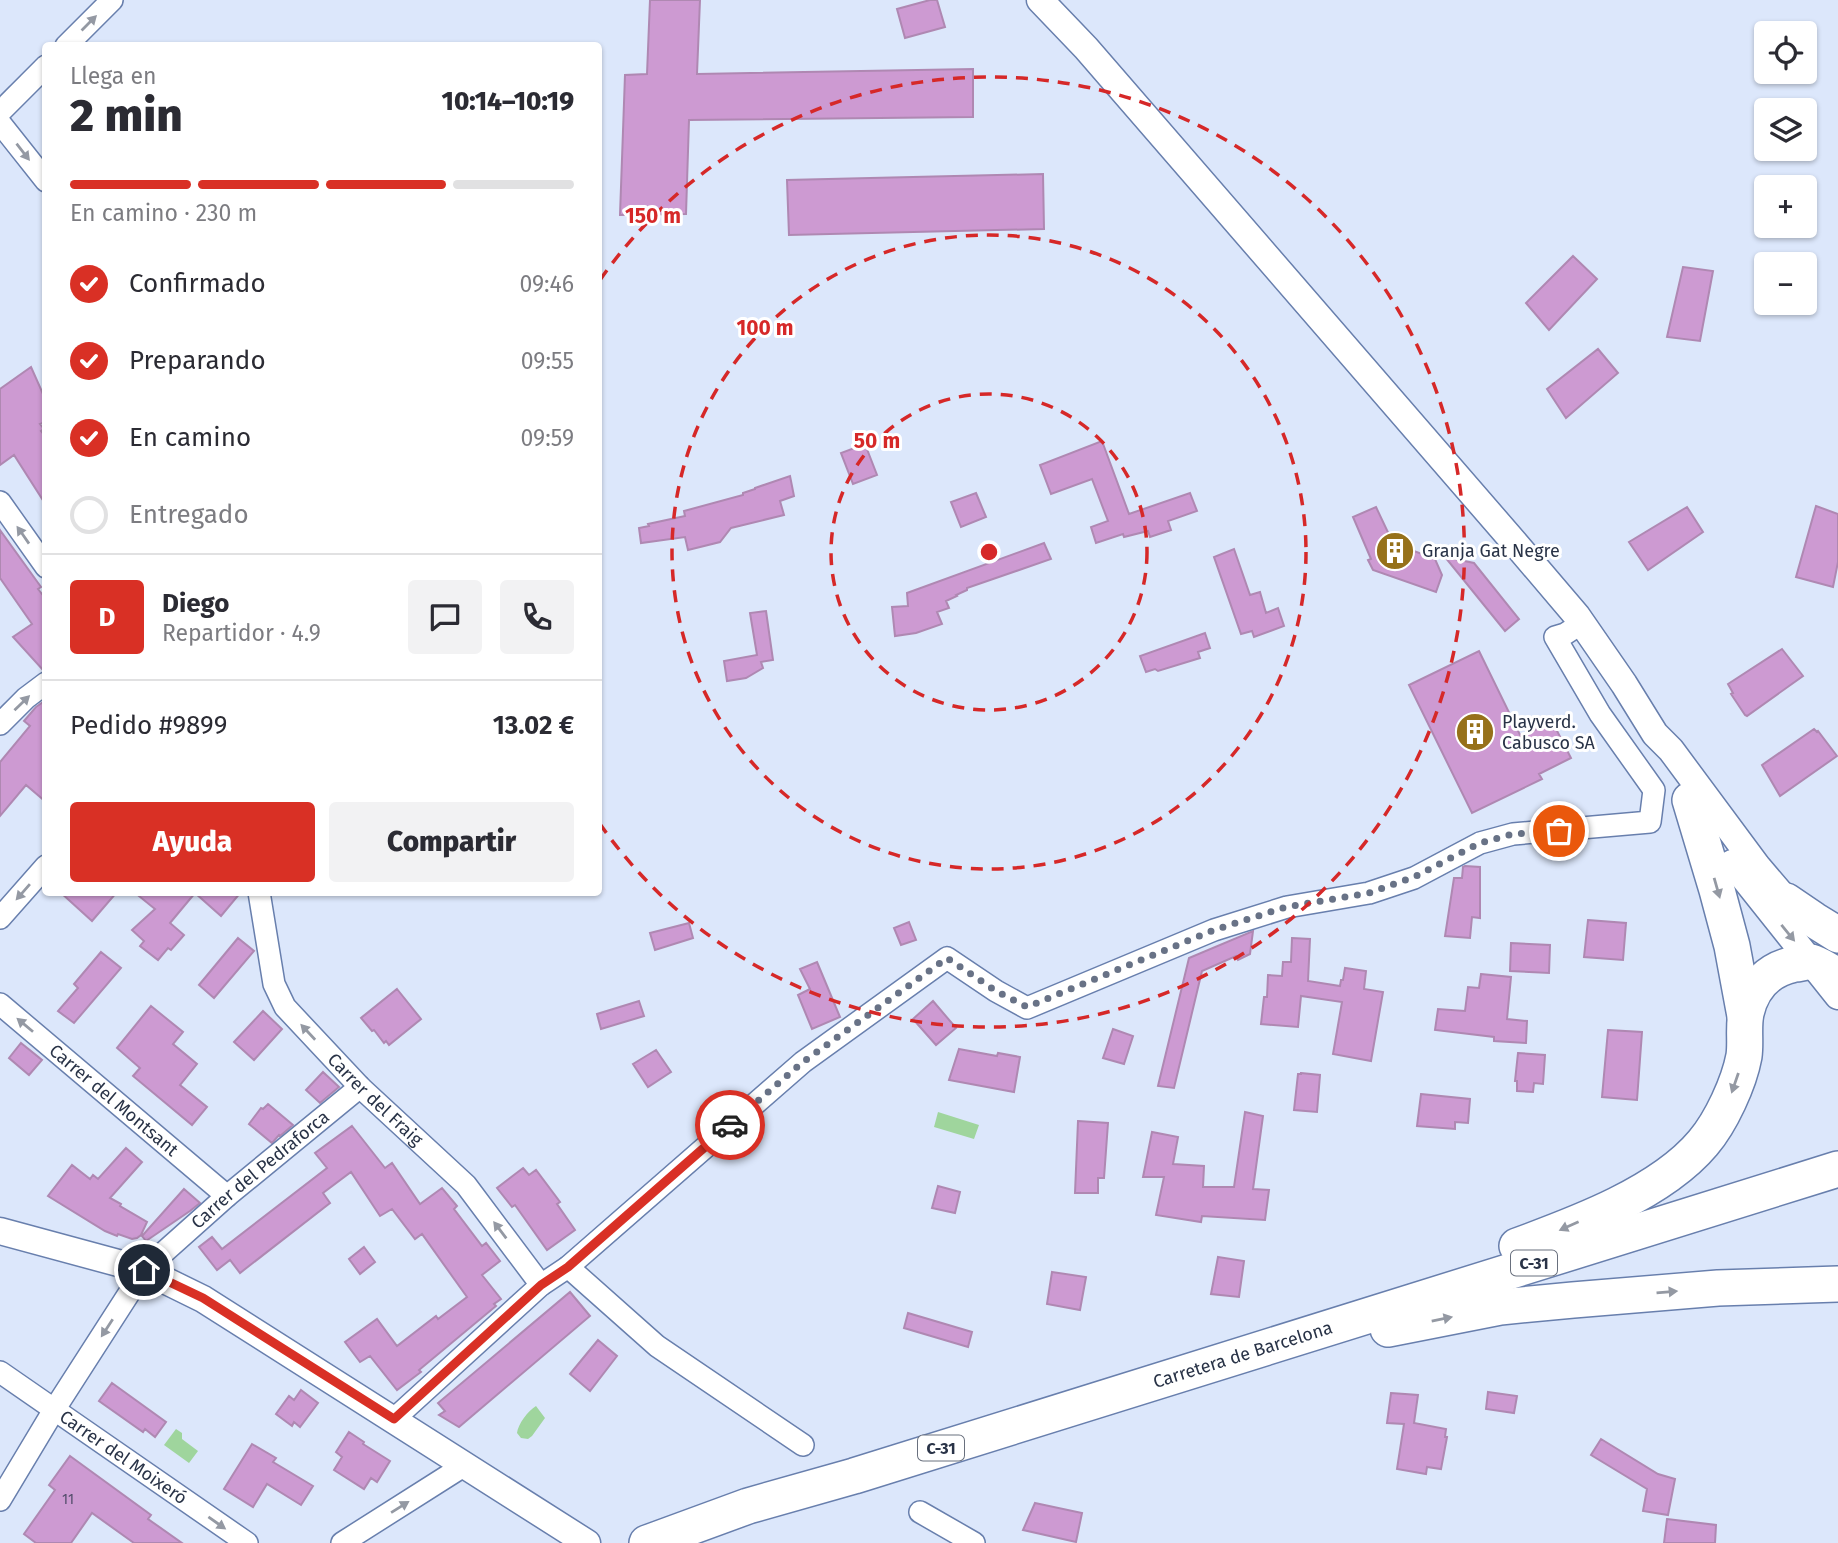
<!DOCTYPE html>
<html lang="es">
<head>
<meta charset="utf-8">
<style>
	:root { --surface:#fff; --page:#f2f2f3; --text:#2b2b33; --muted:#7c7c81; --line:#e1e1e2; --accent:#d93025 }
	body { margin:0; font-family:"Fira Sans",sans-serif; background:var(--page); color:var(--text); height:100vh; display:flex; flex-direction:column; font-size:26px; white-space:nowrap }
	* { box-sizing:border-box; margin:0 }
	p { font-size:23px; color:var(--muted) }
	.icon { flex:none; width:38px; height:38px; fill:none; stroke:currentColor; stroke-width:2; stroke-linecap:round; stroke-linejoin:round }
	.map { position:relative; flex:1; overflow:hidden }
	.panel { position:absolute; left:42px; top:42px; width:560px; height:854px; display:flex; flex-direction:column; background:var(--surface); border-radius:7px; box-shadow:0 2px 5px #0004 }
	.panel>* { flex:none }
	.controls { position:absolute; left:1754px; top:21px; display:grid; gap:14px }
	.controls a { display:grid; place-items:center; width:63px; height:63px; border-radius:7px; background:var(--surface); box-shadow:0 2px 5px #0004; font-size:35px }
	.pin { position:absolute; display:grid; place-items:center; width:60px; height:60px; color:#fff; margin:-30px; border:4px solid #fff; border-radius:50%; box-shadow:0 2px 7px #0007 }
	.courier { position:absolute; display:grid; place-items:center; width:70px; height:70px; margin:-35px; border:5px solid #d93025; border-radius:50%; background:#fff; color:#222; box-shadow:0 2px 9px #0007 }
	.head em { font-style:normal; font-weight:800 }
	.head div { display:flex; flex-direction:column-reverse }
	.head { display:flex; align-items:center; justify-content:space-between; height:119px; padding:0 28px }
	h1 { font-size:46px; font-weight:800; line-height:52px }
	.bar { display:grid; grid-template-columns:repeat(4,1fr); gap:10px 7px; align-content:center; height:84px; padding:0 28px }
	.bar i { height:9px; border-radius:5px; background:var(--line) }
	.bar .on { background:var(--accent) }
	.bar p { grid-column:span 4 }
	.line { display:flex; align-items:center; gap:18px; padding:0 28px; border-top:2px solid var(--line) }
	.line div { flex:1 }
	.round { display:grid; place-items:center; flex:none; width:74px; height:74px; border-radius:7px; background:var(--page) }
	ol { padding:0 28px; list-style:none }
	li { display:flex; align-items:center; gap:21px; height:77px }
	li p { margin-inline-start:auto }
	li .icon { padding:7px; border-radius:50%; background:var(--accent); color:#fff; stroke-width:4 }
	li:last-child { color:var(--muted) }
	li i { width:38px; height:38px; border:4px solid var(--line); border-radius:50% }
	.primary-button { display:flex; gap:14px; margin-top:auto; padding:14px 28px }
	.primary-button a { flex:1; height:80px; border-radius:7px; background:var(--accent); color:#fff; font-size:28px; font-weight:800; line-height:80px; text-align:center }
	.primary-button a+a { background:var(--page); color:var(--text) }
	.map>svg:first-child { display:block }
	.water { fill:#9fd59d }
	.building { fill:#cd9ad2; stroke:#af88b2; stroke-width:2 }
	.lines { fill:none; stroke-linecap:round; stroke-linejoin:round }
	.minor-casing { stroke:#687fad; stroke-width:24 }
	.tertiary-casing { stroke:#687fad; stroke-width:29 }
	.trunk-casing { stroke:#687fad; stroke-width:38 }
	.minor { stroke:#fff; stroke-width:21 }
	.tertiary { stroke:#fff; stroke-width:26 }
	.trunk { stroke:#fff; stroke-width:35 }
	.oneway { fill:#9499a3 }
	.done { stroke:#687286; stroke-width:7; stroke-dasharray:0 12.6 }
	.route { stroke:#d93025; stroke-width:9 }
	.ring { fill:none; stroke:#d62828; stroke-width:3.5; stroke-dasharray:12 9 }
	.labels { text-anchor:middle; stroke-width:6; stroke-linejoin:round; paint-order:stroke }
	.number-label { font-size:14px; fill:#524d6a }
	.shield { fill:#fff; stroke:#69707e; stroke-width:2 }
	.shield-label { font-size:16px; font-weight:bold; fill:#293347 }
	.poi-label { font-size:18px; fill:#293347; stroke:#fff; text-anchor:start }
	.street-label { font-size:18px; fill:#293347; stroke:#fff }
	.centre { fill:#d62828; stroke:#fff; stroke-width:3.5 }
	.ring-label { font-size:21px; text-anchor:middle; font-weight:bold; fill:#d62828; stroke:#fff; stroke-width:6; stroke-linejoin:round; paint-order:stroke }
</style>
</head>
<body>
<div class="map">
<svg width="1838" height="1543" viewBox="0 0 1838 1543">
	<rect width="100%" height="100%" fill="#dce7fb"/>
	<path class="water" d="M938,1112l41,13 -5,14 -40,-12z
		M536,1406l9,12 -13,18 -4,3 -7,-1 -4,-5c1,-9 11,-22 19,-27z
		M176,1429l6,4v6l16,12 -9,12 -25,-18z"/>
	<path class="building" d="M650,0h50l-3,74 276,-5v48l-284,3 -3,94 -66,1 5,-140 22,-1z
		M930,0h7l8,27 -40,11 -8,-29z
		M1043,174l1,55 -255,6 -2,-55z
		M1573,256l24,23 -48,51 -23,-27z
		M1683,267l30,4 -13,70 -33,-4z
		M1598,349l20,24 -52,45 -19,-29z
		M31,367l12,27h3v28l-6,2 4,5 -3,2 5,6v68l-32,-50 -14,10v-76z
		M1102,441l27,73 61,-21 7,18 -29,10 3,9 -21,7 -2,-6 -24,6 -1,-3 -27,9 -5,-16 17,-6 -16,-42 -41,15 -11,-29z
		M865,444l12,31 -24,9 -12,-31z
		M790,476l4,20 -14,5 4,14 -53,13 -11,14 -32,8 -3,-13 -44,6 -2,-15 10,-2 -1,-2 37,-8 -1,-5 59,-16v-2l12,-4v-1z
		M976,493l10,24 -25,10 -10,-25z
		M1816,506l22,8v48l-5,25 -37,-10z
		M1376,507l17,36 42,16 7,16 -6,17 -63,-22 -5,-10 3,-1 -18,-42z
		M1687,507l16,25 -55,38 -19,-28z
		M0,530l41,57 -3,2 8,10v71h-3l-30,-33 19,-13 -32,-46z
		M1044,543l7,16 -84,29v2l-11,5 1,1 -11,5 3,7 -12,4 5,12 -26,9 -21,3 -3,-29 16,-1 -1,-13z
		M1234,549l16,46 10,-3 6,21 12,-5 6,18 -30,11 -2,-6 -11,3 -27,-77z
		M1445,557l29,6 45,56 -14,12z
		M766,611l7,49 -12,2 2,6 -17,10 -19,3 -3,-20 33,-6 -7,-42z
		M1205,633l5,15 -12,4 2,6 -42,13 -3,-2 -9,3 -6,-16z
		M1782,649l21,27 -56,40 -2,-1 -14,-21 2,-1 -5,-9z
		M1479,651l42,86 31,-16 19,37 -32,16 3,5 -70,34 -63,-128z
		M46,700v102l-20,-17 -26,31v-54l30,-36 -6,-5 12,-14z
		M1814,729l3,3 1,-1 19,25 -57,40 -18,-31z
		M1465,866l15,1v51l-8,-1 -2,21 -25,-2 9,-58h8l1,-11z
		M60,892h57l-25,29z
		M134,892h107l-20,24 -26,-23 -25,30 14,12 -13,15 -3,-2 -10,12 -18,-14 4,-5 -12,-11 23,-21z
		M1588,920l38,3 -3,37 -39,-3z
		M909,922l7,18 -15,5 -7,-17z
		M689,923l4,15 -38,12 -5,-17z
		M1253,931l-3,23 -12,6 -2,-4 -34,15 -28,117 -16,-2 31,-128z
		M238,938l16,13 -40,47 -15,-13z
		M1292,938l18,1 -2,42 32,5 1,-6h2l2,-12 21,3 -2,18 19,3 -12,69 -38,-7 9,-52 -41,-6 -3,31 -37,-3 3,-27h3l1,-22 14,1 1,-14h8z
		M1511,943l39,2 -1,28 -39,-2z
		M101,952l20,16 -47,55 -16,-12 20,-23 -4,-4z
		M817,962l23,55 -28,12 -14,-34 12,-6 -10,-20z
		M1481,974l30,3 -4,42 20,2 -1,22 -32,-2v-4l-59,-7 3,-21 27,2 3,-24 11,1z
		M397,989l24,30 -32,26 -3,-4 -2,2 -10,-13 -2,1 -11,-13z
		M639,1001l5,15 -43,13 -4,-15z
		M933,1001l23,27 -20,17 -23,-26z
		M151,1006l32,26 -10,12 24,20 -17,21 27,22 -15,18 -59,-49 7,-8 -23,-20z
		M263,1011l19,18 -28,31 -20,-18z
		M1113,1029l20,7 -9,28 -21,-6z
		M1608,1030l34,2 -5,68 -35,-3z
		M21,1043l21,17 -13,15 -20,-17z
		M959,1049l38,7 1,-3 22,4 -6,35 -65,-12z
		M656,1050l15,22 -23,15 -15,-23z
		M1518,1053l27,2 -2,29 -9,-1 -1,9 -16,-1v-10h-2z
		M323,1072l16,15 -19,16 -14,-13z
		M1301,1073l19,2 -3,37 -23,-2 4,-36h3z
		M1421,1094l49,5 -2,24 -13,-1v7l-38,-3z
		M268,1104l25,21 -13,11 -1,-1 -7,8 -23,-19 12,-16 2,1z
		M1245,1112l18,4 -10,73 16,1 -4,30 -63,-4 -1,6 -45,-7 8,-38h-21l9,-45 26,5 -5,27 31,2 -1,21h31z
		M1078,1121l30,2 -4,55h-6v15h-23z
		M352,1126l33,42 7,-5 28,41 22,-16 15,18 -3,3 28,37 4,-3 14,18 -18,14 19,24 -7,5 2,2 -77,64 2,2 -24,18 -27,-34 -10,6 -15,-20 32,-23 20,27 39,-30 2,3 29,-22 -45,-63 -7,5 -23,-30 -12,7 -29,-44 -28,21 7,10 -90,70 -10,-13 -13,10 -18,-23 13,-10 10,12 105,-81 -12,-15z
		M126,1148l16,14 -32,36 11,6 -1,2 27,16 -6,13 -4,3 -5,1 -14,-5 -1,2 -12,-5 -57,-35 24,-31 18,14 3,-4 5,4z
		M523,1168l6,7 7,-5 24,32 -3,2 18,26 -28,20 -32,-45 -3,2 -15,-19z
		M938,1186l22,6 -5,21 -23,-5z
		M184,1189l16,14 -10,8 -44,30 -4,-5z
		M364,1247l11,15 -15,12 -11,-15z
		M1218,1257l26,4 -5,36 -28,-3z
		M1052,1272l34,5 -6,33 -33,-6z
		M570,1292l20,24 -131,111 -20,-12 6,-4 -7,-8z
		M908,1313l64,19 -4,15 -64,-19z
		M598,1340l19,16 -27,35 -20,-17z
		M112,1383l54,39 -11,15 -10,-8 -2,3 -44,-31z
		M301,1390l17,13 -18,24 -6,-5 -2,4 -16,-12 13,-18 5,4z
		M1488,1392l29,4 -3,17 -28,-4z
		M1391,1393l27,2 -4,28 32,6 -1,8h2l-6,32 -14,-2 -1,7 -29,-5 7,-45 -17,-1z
		M349,1432l15,10 -1,2 27,17 -13,21 -6,-4 -7,11 -30,-19 8,-13 -6,-5z
		M1601,1439l57,35 17,5 -7,36 -25,-4 4,-22 -56,-34z
		M252,1444l24,14 -3,4 40,24 -12,19 -34,-21 -14,23 -29,-18z
		M70,1456l81,59 -3,4 34,24h-48l-42,-30 -21,30h-35l-12,-9 31,-44 -6,-5z
		M1035,1503l47,10 -6,29 -53,-12z
		M1667,1519l49,6 -1,18h-51z"/>
	<g class="lines">
		<g class="minor-casing">
			<g id="minor">
				<path d="M66,46l46,-46"/>
				<path d="M0,112l46,-46"/>
				<path d="M0,123l46,58"/>
				<path d="M0,502l46,65"/>
				<path d="M0,724l26,-26 20,-15"/>
				<path id="s1" d="M259,892l15,92 11,23 75,80 106,98 75,100"/>
				<path d="M0,918l46,-52"/>
				<path id="s2" d="M0,1004l227,192"/>
				<path d="M568,1267l89,79 146,99"/>
				<path id="s3" d="M0,1372l247,171"/>
				<path d="M394,1419l147,-134 27,-18 235,-205 144,-104 49,33 31,17 187,-78 73,-23 82,-14 45,-15 66,-35 33,-9 137,-12 4,-32 -54,-76 -45,-77 10,-3 17,-11"/>
				<path id="s4" d="M0,1500l54,-90 90,-140 83,-74 133,-109"/>
				<path d="M920,1512l54,31"/>
				<path d="M342,1543l123,-78"/>
			</g>
		</g>
		<g class="tertiary-casing">
			<path id="tertiary" d="M1040,0l46,48 428,494 63,74 47,68 31,50 16,16 86,116 41,48
				M1732,863l106,133
				M0,1231l144,39 59,29 384,244"/>
		</g>
		<g class="trunk-casing">
			<g id="trunk">
				<path d="M1690,800l27,90 15,56 13,70"/>
				<path d="M1786,901l28,19 24,15"/>
				<path d="M1517,1246c60,-22 144,-53 186,-103 18,-21 36,-60 41,-87 2,-14 -1,-29 2,-43 6,-26 22,-44 49,-49 5,0 12,-3 16,-2 8,2 17,9 24,12l3,4"/>
				<path d="M1388,1329l112,-22 73,-7 145,-12 120,-4"/>
				<path id="s5" d="M647,1543l101,-37 106,-30 984,-307"/>
			</g>
		</g>
		<use href="#minor" class="minor"/>
		<use href="#tertiary" class="tertiary"/>
		<use href="#trunk" class="trunk"/>
	</g>
	<defs><path id="oneway-solid" d="M-6-.8H1V-3.2L6.5 0L1 3.2V.8H-6Z" transform="scale(1.75)"/></defs>
	<g class="oneway">
		<use href="#oneway-solid" transform="translate(89 23) rotate(-45)"/>
		<use href="#oneway-solid" transform="translate(23 152) rotate(52)"/>
		<use href="#oneway-solid" transform="translate(23 535) rotate(-125)"/>
		<use href="#oneway-solid" transform="translate(22 703) rotate(-44)"/>
		<use href="#oneway-solid" transform="translate(1717 888) rotate(74)"/>
		<use href="#oneway-solid" transform="translate(23 892) rotate(131)"/>
		<use href="#oneway-solid" transform="translate(1788 933) rotate(51)"/>
		<use href="#oneway-solid" transform="translate(25 1025) rotate(-140)"/>
		<use href="#oneway-solid" transform="translate(308 1032) rotate(-133)"/>
		<use href="#oneway-solid" transform="translate(1735 1083) rotate(109)"/>
		<use href="#oneway-solid" transform="translate(1569 1226) rotate(156)"/>
		<use href="#oneway-solid" transform="translate(500 1230) rotate(-127)"/>
		<use href="#oneway-solid" transform="translate(1667 1292) rotate(-5)"/>
		<use href="#oneway-solid" transform="translate(1442 1319) rotate(-11)"/>
		<use href="#oneway-solid" transform="translate(107 1328) rotate(123)"/>
		<use href="#oneway-solid" transform="translate(400 1507) rotate(-32)"/>
		<use href="#oneway-solid" transform="translate(217 1523) rotate(35)"/>
	</g>
	<g class="lines">
		<path class="done" d="M730,1125l73,-63 144,-104 49,33 31,16 187,-77 72,-23 83,-14 45,-16 66,-34 33,-9 46,-3"/>
		<path class="route" d="M144,1270l59,28 191,121 147,-134 27,-18 162,-142"/>
	</g>
	<g class="ring">
		<circle cx="989" cy="552" r="158"/>
		<circle cx="989" cy="552" r="317"/>
		<path d="M600 280A475 475 0 1 1 600 824"/>
	</g>
	<defs>
		<g id="building-disc" transform="scale(2.0125)"><circle r="9.5" fill="#96711a" stroke="#fff"/><path d="M-4-6H4V6H1V3H-1V6H-4ZM-2.5-4.3h1.7v1.8h-1.7ZM.8-4.3h1.7v1.8H.8ZM-2.5-1h1.7V.8h-1.7ZM.8-1h1.7V.8H.8Z" fill="#fff"/></g>
	</defs>
	<g fill-rule="evenodd">
		<use href="#building-disc" x="1395" y="551"/>
		<use href="#building-disc" x="1475" y="732"/>
	</g>
	<g class="labels">
		<g class="number-label">
			<text x="68" y="1504">11</text>
		</g>
		<g class="shield">
			<rect x="1511" y="1250.5" width="46" height="25" rx="5"/>
			<rect x="918" y="1435.5" width="46" height="25" rx="5"/>
		</g>
		<g class="shield-label">
			<text x="1534" y="1269">C-31</text>
			<text x="941" y="1454">C-31</text>
		</g>
		<g class="poi-label">
			<text x="1422" y="557">Granja Gat Negre</text>
			<text x="1502" y="728">Playverd.<tspan x="1502" dy="21">Cabusco SA</tspan></text>
		</g>
		<g class="street-label">
			<text dy="6" stroke="none"><textPath href="#s2" startOffset="149">Carrer del Montsant</textPath></text>
			<text dy="6" stroke="none"><textPath href="#s1" startOffset="248">Carrer del Fraig</textPath></text>
			<text dy="6" stroke="none"><textPath href="#s4" startOffset="425">Carrer del Pedraforca</textPath></text>
			<text dy="6" stroke="none"><textPath href="#s5" startOffset="625">Carretera de Barcelona</textPath></text>
			<text dy="6" stroke="none"><textPath href="#s3" startOffset="150">Carrer del Moixeró</textPath></text>
		</g>
	</g>
	<circle cx="989" cy="552" r="10" class="centre"/>
	<g class="ring-label">
		<text x="653" y="223">150 m</text>
		<text x="765" y="335">100 m</text>
		<text x="877" y="448">50 m</text>
	</g>
</svg>
<div class="controls">
<a><svg class="icon" aria-label="locate" viewBox="0 0 24 24"><circle cx="12" cy="12" r="6"/><path d="M12 2v4M12 18v4M2 12h4M18 12h4"/></svg></a>
<a><svg class="icon" aria-label="layers" viewBox="0 0 24 24"><path d="M12 4l9 5-9 5-9-5zM3 14l9 5 9-5"/></svg></a>
<a>+</a>
<a>−</a>
</div>
<div class="pin" style="left:1559px;top:831px;background:#ea580c"><svg class="icon" aria-label="bag" viewBox="0 0 24 24"><path d="M5 8h14l-1 12H6zM9 8a3 3 0 0 1 6 0"/></svg></div>
<div class="pin" style="left:144px;top:1270px;background:#1f2937"><svg class="icon" aria-label="home" viewBox="0 0 24 24"><path d="M3 11l9-7 9 7M6 9v11h12V9"/></svg></div>
<div class="courier" style="left:730px;top:1125px"><svg class="icon" aria-label="car" viewBox="0 0 24 24"><path d="M5 17H2v-5l4-1 3-4h7l3 4 3 1v5h-3M9 17h6M6 11h13"/><circle cx="7" cy="17" r="2"/><circle cx="17" cy="17" r="2"/></svg></div>
<section class="panel">
<div class="head"><div><h1>2 min</h1><p>Llega en</p></div><em>10:14–10:19</em></div>
<div class="bar"><i class="on"></i><i class="on"></i><i class="on"></i><i></i><p>En camino · 230 m</p></div>
<ol>
<li><svg class="icon" aria-label="check" viewBox="0 0 24 24"><path d="M5 12l5 5 9-10"/></svg>Confirmado<p>09:46</p></li>
<li><svg class="icon" aria-label="check" viewBox="0 0 24 24"><path d="M5 12l5 5 9-10"/></svg>Preparando<p>09:55</p></li>
<li><svg class="icon" aria-label="check" viewBox="0 0 24 24"><path d="M5 12l5 5 9-10"/></svg>En camino<p>09:59</p></li>
<li><i></i>Entregado</li>
</ol>
<div class="line" style="height:126px"><b class="round" style="background:var(--accent);color:#fff">D</b><div><b>Diego</b><p>Repartidor · 4.9</p></div><a class="round"><svg class="icon" aria-label="chat" viewBox="0 0 24 24"><path d="M4 5h16v11H9l-5 4z"/></svg></a><a class="round"><svg class="icon" aria-label="phone" viewBox="0 0 24 24"><path d="M5 4h4l2 5-3 2q2 4 5 5l2-3 5 2v4C11 20 4 13 5 4z"/></svg></a></div>
<div class="line" style="height:91px"><div>Pedido #9899</div><b>13.02 €</b></div>
<div class="primary-button"><a>Ayuda</a><a>Compartir</a></div>
</section>
</div>
</body>
</html>
